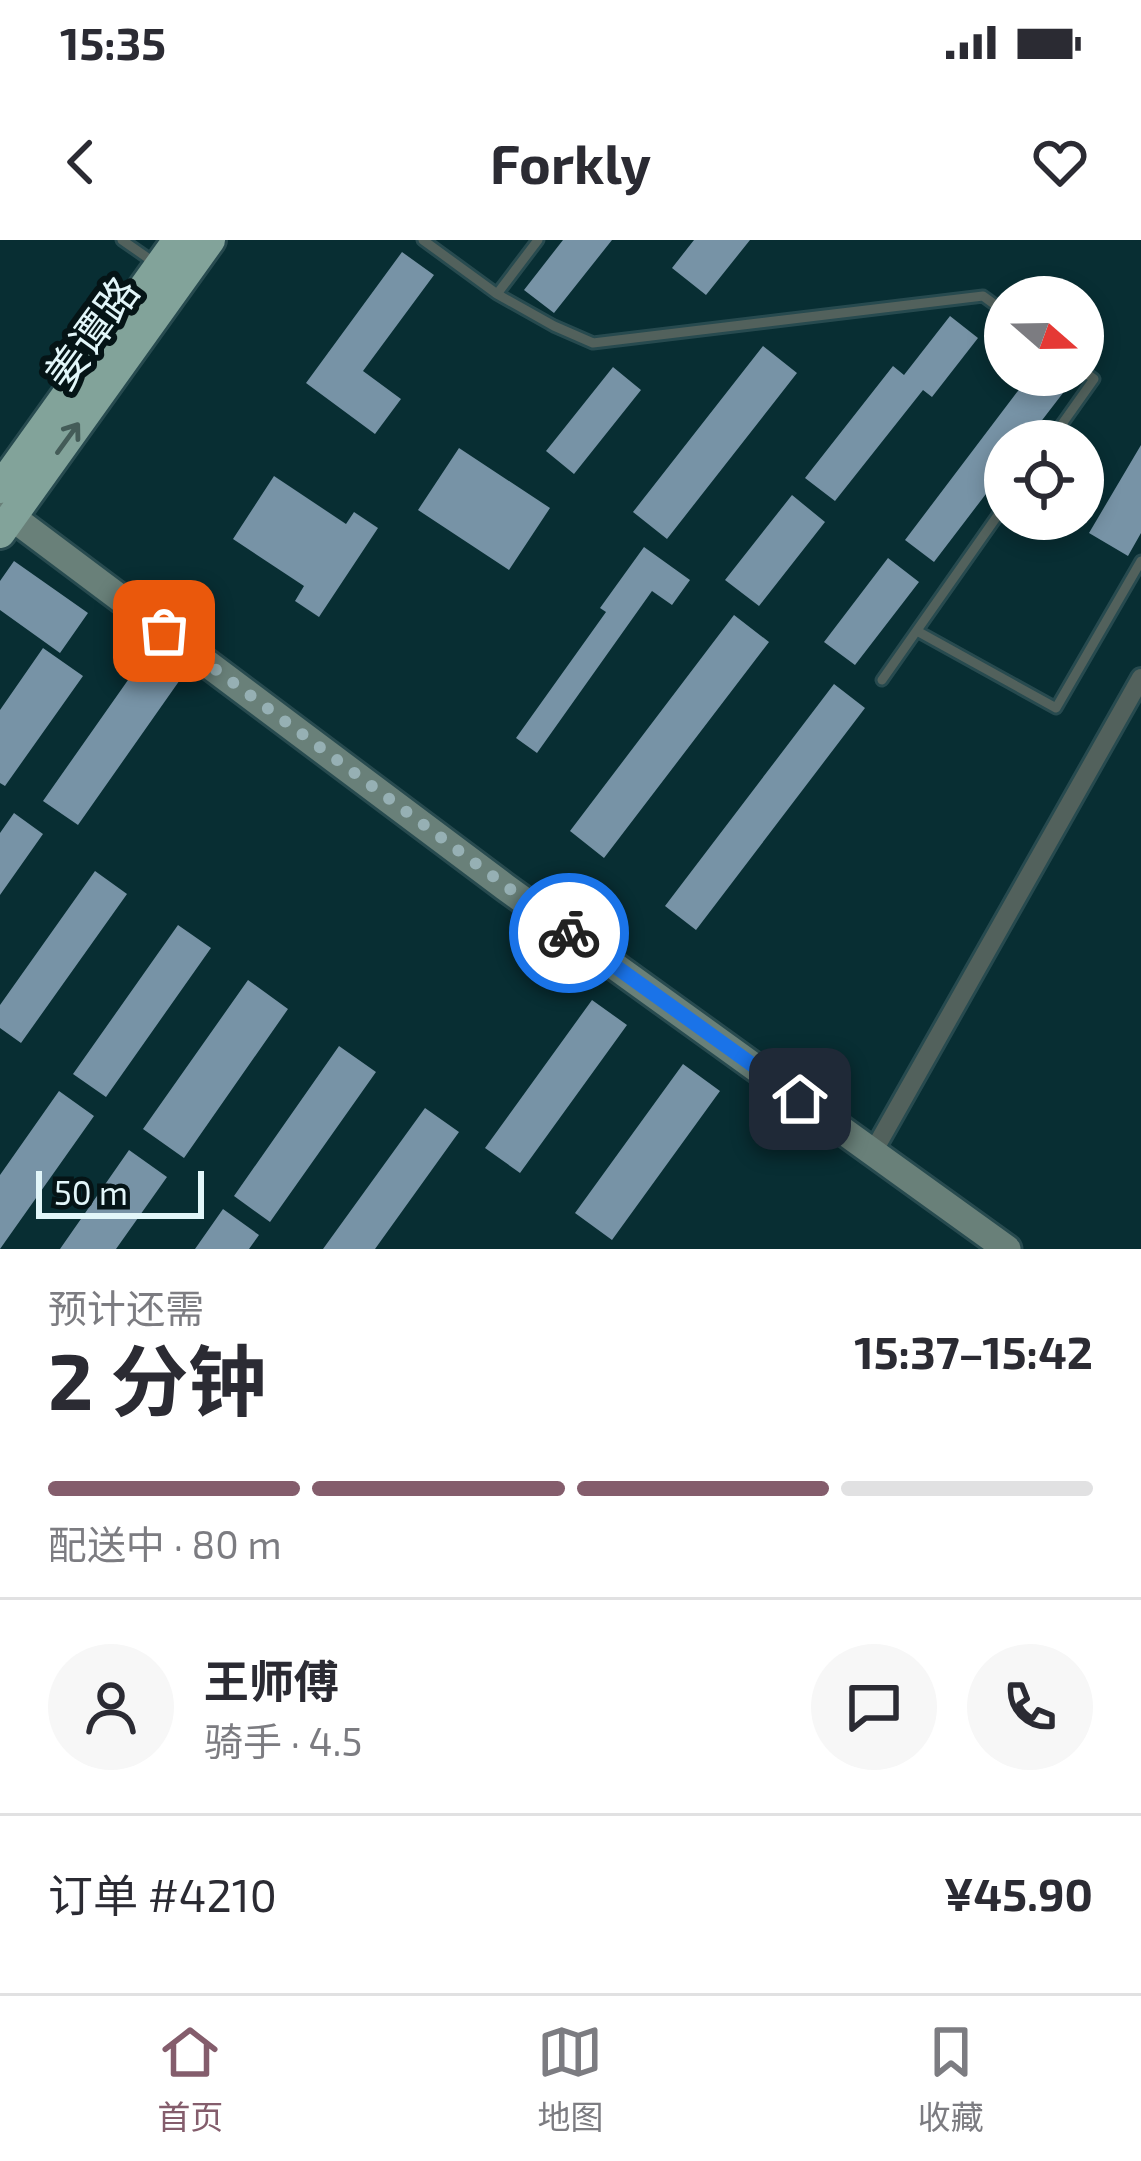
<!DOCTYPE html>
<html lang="zh">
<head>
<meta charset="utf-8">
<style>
	:root { --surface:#fff; --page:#f7f7f7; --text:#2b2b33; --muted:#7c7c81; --line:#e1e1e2; --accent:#845d6c }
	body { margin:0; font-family:"Exo 2","Noto Sans SC",sans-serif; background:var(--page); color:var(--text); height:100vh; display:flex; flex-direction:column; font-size:45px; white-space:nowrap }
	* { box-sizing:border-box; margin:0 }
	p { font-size:39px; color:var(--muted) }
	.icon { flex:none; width:66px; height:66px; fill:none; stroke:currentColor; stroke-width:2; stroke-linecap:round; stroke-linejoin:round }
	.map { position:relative; height:1009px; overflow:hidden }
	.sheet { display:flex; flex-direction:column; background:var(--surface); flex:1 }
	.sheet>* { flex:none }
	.needle { width:78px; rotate:110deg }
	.buttons { position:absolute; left:984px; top:36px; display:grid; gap:24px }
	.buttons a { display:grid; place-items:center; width:120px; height:120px; border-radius:50%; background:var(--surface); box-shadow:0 6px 18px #0003; font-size:60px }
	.scale { position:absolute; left:36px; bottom:30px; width:168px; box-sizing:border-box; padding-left:12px; border:6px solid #e2f6f9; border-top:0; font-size:33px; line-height:42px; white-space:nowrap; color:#e2f6f9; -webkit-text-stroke:9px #051416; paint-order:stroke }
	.pin { position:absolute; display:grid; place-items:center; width:102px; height:102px; color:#fff; margin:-51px; border-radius:24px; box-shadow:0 6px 18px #0006 }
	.courier { position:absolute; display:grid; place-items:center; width:120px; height:120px; margin:-60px; border:9px solid #1a73e8; border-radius:50%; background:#fff; color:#222; box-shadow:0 3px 15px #0007 }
	.headline em { font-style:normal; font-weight:700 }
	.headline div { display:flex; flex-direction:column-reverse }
	.headline { display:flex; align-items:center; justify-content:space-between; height:204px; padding:0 48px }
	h1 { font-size:78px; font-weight:700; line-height:90px }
	.bar { display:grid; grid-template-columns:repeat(4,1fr); gap:18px 12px; align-content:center; height:144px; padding:0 48px }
	.bar i { height:15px; border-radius:9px; background:var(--line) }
	.bar .selected { background:var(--accent) }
	.bar p { grid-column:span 4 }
	.line { display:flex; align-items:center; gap:30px; padding:0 48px; border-top:3px solid var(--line) }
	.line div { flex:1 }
	.round { display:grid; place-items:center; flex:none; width:126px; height:126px; border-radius:63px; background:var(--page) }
	.status { display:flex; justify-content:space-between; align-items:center; height:84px; padding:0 60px; background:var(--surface); direction:ltr }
	.status svg { height:33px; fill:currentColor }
	header { display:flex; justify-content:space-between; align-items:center; height:156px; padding:0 48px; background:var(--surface); font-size:54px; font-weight:700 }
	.menu { display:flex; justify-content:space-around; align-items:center; height:168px; border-top:3px solid var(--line); background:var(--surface); font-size:33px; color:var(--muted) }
	.menu a { display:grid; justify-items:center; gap:6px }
	.menu .selected { color:var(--accent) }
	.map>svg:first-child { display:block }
	.building { fill:#7793a6 }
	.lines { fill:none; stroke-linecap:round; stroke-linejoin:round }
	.service-casing { stroke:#274a4f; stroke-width:15 }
	.minor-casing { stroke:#274a4f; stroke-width:24 }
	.secondary-casing { stroke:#274a4f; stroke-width:33 }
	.trunk-casing { stroke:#274a4f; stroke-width:36 }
	.service { stroke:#52615c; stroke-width:9 }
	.minor { stroke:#52615c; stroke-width:18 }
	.secondary { stroke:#698079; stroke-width:27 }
	.trunk { stroke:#82a39a; stroke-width:30 }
	.oneway { stroke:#445c58 }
	.done { stroke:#96b0b4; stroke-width:12; stroke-dasharray:0 21.6 }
	.route { stroke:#1a73e8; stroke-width:15 }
	.labels { text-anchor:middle; stroke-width:12; stroke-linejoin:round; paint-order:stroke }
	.street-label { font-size:42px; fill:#e2f6f9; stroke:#051416 }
</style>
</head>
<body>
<div class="status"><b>15:35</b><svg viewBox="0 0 49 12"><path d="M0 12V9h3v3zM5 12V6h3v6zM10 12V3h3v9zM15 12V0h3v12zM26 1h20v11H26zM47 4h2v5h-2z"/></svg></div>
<header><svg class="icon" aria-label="back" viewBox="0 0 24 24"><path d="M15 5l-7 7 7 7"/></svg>Forkly<svg class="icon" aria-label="heart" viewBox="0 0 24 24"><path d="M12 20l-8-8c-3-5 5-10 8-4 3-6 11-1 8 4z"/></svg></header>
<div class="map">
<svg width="1141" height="1009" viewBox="0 0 1141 1009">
	<rect width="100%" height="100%" fill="#082e33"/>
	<path class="building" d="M563,0h49l-58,73 -30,-23z
		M694,0h56l-44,55 -34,-27z
		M402,12l32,23 -71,96 38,28 -26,35 -69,-51z
		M950,76l28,22 -46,59 -9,-7 -88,111 -30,-23 88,-112 11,9z
		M763,106l34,27 -130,166 -34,-27z
		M613,127l28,23 -67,84 -28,-23z
		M1030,135h9l24,18 -37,48h-21v28l-71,93 -29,-22z
		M1141,205v88l-13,23 -39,-23z
		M459,208l91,60 -41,62 -91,-60z
		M274,236l72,48 8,-12 24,16 -59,89 -24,-16 9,-15 -71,-47z
		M792,255l33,27 -66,84 -34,-26z
		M644,307l46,33 -18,25 -20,-14 -115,162 -21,-15 90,-126 -6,-4z
		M888,318l31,24 -64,83 -31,-23z
		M14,321l74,52 -28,40 -60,-43v-29z
		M734,375l35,27 -165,216 -34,-27z
		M43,408l40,28 -78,110 -5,-3v-73z
		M147,413l35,24 -104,148 -35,-24z
		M834,444l31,24 -169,222 -31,-24z
		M14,573l29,21 -43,61v-62z
		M95,631l32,23 -106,149 -21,-15v-23z
		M178,685l33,23 -105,149 -33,-23z
		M248,740l40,29 -104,149 -41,-29z
		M592,760l35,25 -107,148 -35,-25z
		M339,806l37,26 -106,150 -36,-26z
		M683,824l37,27 -108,149 -37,-27z
		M59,851l35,25 -94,133v-74z
		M425,868l34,24 -84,117h-52z
		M129,910l38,27 -51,72h-56z
		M223,969l36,26 -10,14h-54z"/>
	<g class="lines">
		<g class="service-casing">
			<path id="service" d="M122,0l33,23
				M423,0l74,54
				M538,0l-41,54 57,32 39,17 390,-47 22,16
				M1050,201l44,-62 -11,-8
				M917,391l139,77 85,-147
				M882,440l123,-175"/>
		</g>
		<g class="minor-casing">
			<path id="minor" d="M873,912l268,-474"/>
		</g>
		<g class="secondary-casing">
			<path id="secondary" d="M0,268l505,379 502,362"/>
		</g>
		<g class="trunk-casing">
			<path id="trunk" d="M0,248l178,-248
				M0,293l210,-293"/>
		</g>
		<use href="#service" class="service"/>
		<use href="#minor" class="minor"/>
		<use href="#secondary" class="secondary"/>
		<use href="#trunk" class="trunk"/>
	</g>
	<defs><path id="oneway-shaft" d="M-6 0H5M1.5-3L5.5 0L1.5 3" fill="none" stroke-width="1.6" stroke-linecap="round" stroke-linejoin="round" transform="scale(3)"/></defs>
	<use class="oneway" href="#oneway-shaft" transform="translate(68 198) rotate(-54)"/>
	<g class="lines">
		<path class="done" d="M164,391l405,302"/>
		<path class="route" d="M569,693l231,166"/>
	</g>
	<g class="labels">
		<g class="street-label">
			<text transform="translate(92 93) rotate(-54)" y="15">姜谭路</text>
		</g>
	</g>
</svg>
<div class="buttons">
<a><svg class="needle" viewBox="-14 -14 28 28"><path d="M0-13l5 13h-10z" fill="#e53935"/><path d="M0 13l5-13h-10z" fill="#7c7c81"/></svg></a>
<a><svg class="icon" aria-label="locate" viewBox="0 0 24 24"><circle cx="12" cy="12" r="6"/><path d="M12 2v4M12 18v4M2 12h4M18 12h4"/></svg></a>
</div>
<div class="scale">50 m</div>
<div class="pin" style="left:164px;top:391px;background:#ea580c"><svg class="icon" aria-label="bag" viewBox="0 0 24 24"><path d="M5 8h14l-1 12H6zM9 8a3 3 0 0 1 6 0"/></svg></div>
<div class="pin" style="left:800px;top:859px;background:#1f2937"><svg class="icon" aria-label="home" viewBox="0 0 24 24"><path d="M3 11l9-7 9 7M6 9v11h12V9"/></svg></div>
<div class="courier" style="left:569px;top:693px"><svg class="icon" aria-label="bike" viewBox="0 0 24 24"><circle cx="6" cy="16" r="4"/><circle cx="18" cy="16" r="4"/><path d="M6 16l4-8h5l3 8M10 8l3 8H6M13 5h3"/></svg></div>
</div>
<section class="sheet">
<div class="headline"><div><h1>2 分钟</h1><p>预计还需</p></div><em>15:37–15:42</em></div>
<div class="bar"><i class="selected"></i><i class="selected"></i><i class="selected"></i><i></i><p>配送中 · 80 m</p></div>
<div class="line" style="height:216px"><a class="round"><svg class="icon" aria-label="person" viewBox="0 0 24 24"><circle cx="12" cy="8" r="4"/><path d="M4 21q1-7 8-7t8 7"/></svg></a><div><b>王师傅</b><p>骑手 · 4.5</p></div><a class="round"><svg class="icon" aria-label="chat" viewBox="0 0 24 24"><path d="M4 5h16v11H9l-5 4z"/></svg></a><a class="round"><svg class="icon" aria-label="phone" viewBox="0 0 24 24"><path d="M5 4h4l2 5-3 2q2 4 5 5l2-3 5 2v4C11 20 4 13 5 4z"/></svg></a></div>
<div class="line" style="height:156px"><div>订单 #4210</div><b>¥45.90</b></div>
</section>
<nav class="menu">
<a class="selected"><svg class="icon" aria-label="home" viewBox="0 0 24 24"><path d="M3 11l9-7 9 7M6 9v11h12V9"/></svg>首页</a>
<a><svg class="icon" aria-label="map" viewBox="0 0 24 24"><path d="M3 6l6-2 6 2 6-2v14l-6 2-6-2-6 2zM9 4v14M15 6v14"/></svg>地图</a>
<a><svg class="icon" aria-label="saved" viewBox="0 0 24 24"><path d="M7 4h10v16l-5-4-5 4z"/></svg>收藏</a>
</nav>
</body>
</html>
